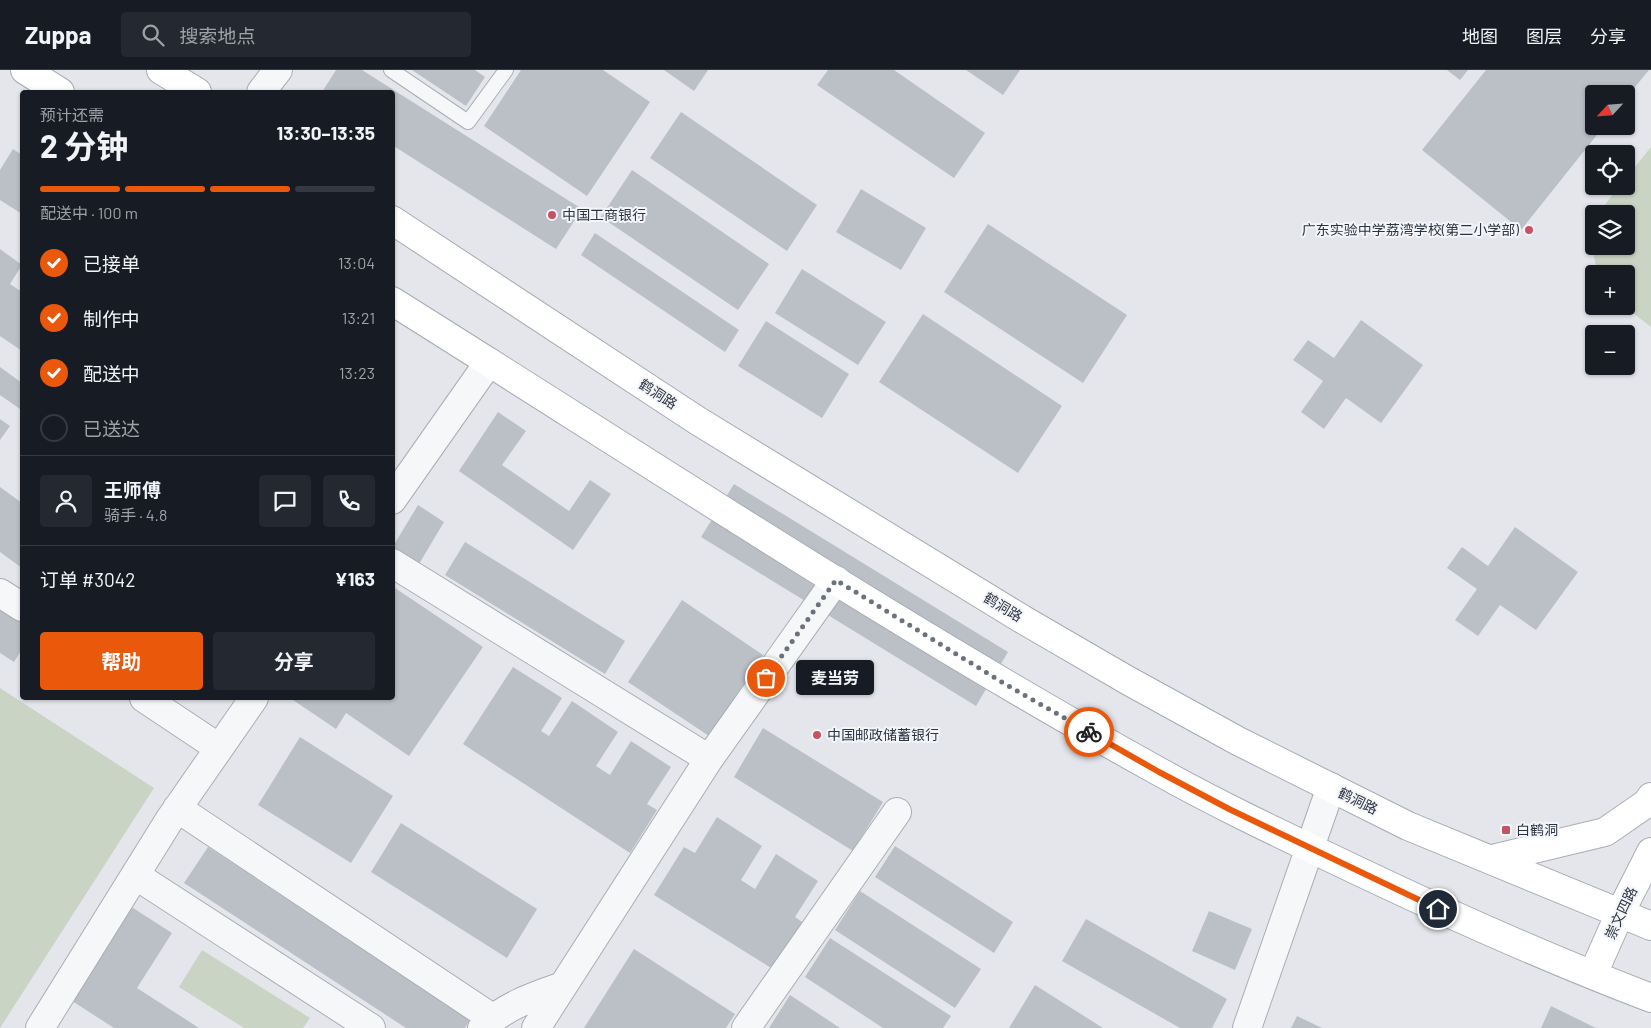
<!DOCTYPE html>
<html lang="zh">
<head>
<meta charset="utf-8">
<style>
	:root { --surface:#171b24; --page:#242831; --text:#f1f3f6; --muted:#9ea1a6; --line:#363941; --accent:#ea580c }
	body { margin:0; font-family:Barlow,"Noto Sans SC",sans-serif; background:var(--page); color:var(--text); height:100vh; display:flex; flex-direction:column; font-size:19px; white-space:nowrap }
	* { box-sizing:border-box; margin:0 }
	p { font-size:16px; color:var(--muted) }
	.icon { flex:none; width:28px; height:28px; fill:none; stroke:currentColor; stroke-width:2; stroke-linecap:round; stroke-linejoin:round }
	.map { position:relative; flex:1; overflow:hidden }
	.details { position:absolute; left:20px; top:20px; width:375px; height:610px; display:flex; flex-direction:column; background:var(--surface); border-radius:5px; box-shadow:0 1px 4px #0004 }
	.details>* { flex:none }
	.needle { width:32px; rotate:244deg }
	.controls { position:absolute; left:1585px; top:15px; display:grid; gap:10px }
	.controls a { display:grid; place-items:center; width:50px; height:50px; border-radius:5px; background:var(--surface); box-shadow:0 1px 4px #0004; font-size:25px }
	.pin { position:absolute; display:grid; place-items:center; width:42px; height:42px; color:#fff; margin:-21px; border:2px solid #fff; border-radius:50%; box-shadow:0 1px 5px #0007 }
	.courier { position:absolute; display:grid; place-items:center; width:50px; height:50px; margin:-25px; border:4px solid #ea580c; border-radius:50%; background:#fff; color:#222; box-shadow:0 1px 6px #0007 }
	.bubble { position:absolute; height:35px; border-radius:5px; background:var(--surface); box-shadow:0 1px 4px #0004; font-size:16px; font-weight:700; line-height:35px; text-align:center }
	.headline em { font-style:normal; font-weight:700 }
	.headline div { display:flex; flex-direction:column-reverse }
	.headline { display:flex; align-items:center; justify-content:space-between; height:85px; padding:0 20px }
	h1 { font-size:32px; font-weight:700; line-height:38px }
	.bar { display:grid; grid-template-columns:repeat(4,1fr); gap:8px 5px; align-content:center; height:60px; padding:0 20px }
	.bar i { height:6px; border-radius:4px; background:var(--line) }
	.bar .active { background:var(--accent) }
	.bar p { grid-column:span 4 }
	.line { display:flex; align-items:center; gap:12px; padding:0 20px; border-top:1px solid var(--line) }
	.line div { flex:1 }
	.round { display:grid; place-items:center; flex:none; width:52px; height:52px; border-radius:5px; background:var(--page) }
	ol { padding:0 20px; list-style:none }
	li { display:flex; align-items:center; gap:15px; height:55px }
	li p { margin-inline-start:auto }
	li .icon { padding:5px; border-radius:50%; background:var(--accent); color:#fff; stroke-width:4 }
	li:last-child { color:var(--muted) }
	li i { width:28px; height:28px; border:2px solid var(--line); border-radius:50% }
	.primary-button { display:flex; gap:10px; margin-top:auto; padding:10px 20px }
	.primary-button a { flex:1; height:58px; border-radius:5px; background:var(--accent); color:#fff; font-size:20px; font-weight:700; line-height:58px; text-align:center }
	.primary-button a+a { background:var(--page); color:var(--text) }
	header { display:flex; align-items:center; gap:30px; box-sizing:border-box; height:70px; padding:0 25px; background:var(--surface); border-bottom:1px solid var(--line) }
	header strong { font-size:24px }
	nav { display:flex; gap:28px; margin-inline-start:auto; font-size:18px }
	.search { width:350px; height:45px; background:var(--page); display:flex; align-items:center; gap:12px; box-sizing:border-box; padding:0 18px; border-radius:5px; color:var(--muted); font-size:19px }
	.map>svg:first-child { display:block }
	.green { fill:#c9d4c5 }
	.building { fill:#bbc0c7 }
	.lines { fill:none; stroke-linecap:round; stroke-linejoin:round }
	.service-casing { stroke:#a9adb5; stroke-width:16 }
	.minor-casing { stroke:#a9adb5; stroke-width:30 }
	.secondary-casing { stroke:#a9adb5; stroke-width:30 }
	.primary-casing { stroke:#a4abb5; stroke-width:30 }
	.service { stroke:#f6f7f9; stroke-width:14 }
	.minor { stroke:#f6f7f9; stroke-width:28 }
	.secondary { stroke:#fff; stroke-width:28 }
	.primary { stroke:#fff; stroke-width:28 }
	.done { stroke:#6c727d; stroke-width:5; stroke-dasharray:0 9 }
	.route { stroke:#ea580c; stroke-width:6 }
	.poi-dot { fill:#c65264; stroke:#f3f5f8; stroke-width:2 }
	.labels { text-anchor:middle; stroke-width:4; stroke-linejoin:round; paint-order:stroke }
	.poi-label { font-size:14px; fill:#2c3442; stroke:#f3f5f8; text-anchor:start }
	.street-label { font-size:14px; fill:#2c3442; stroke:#f3f5f8 }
</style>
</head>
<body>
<header>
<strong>Zuppa</strong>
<div class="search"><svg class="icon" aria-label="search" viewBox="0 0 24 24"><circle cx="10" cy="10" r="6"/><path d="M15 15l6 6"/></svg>搜索地点</div>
<nav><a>地图</a><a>图层</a><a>分享</a></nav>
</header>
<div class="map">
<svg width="1651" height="958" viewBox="0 0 1651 958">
	<rect width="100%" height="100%" fill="#e4e6eb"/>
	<path class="green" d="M1651,77v180l-27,-21h2v-32h-28l-7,-29 3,-12v13h32v-32h-28l21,-28h7v-8z
		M0,618l154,100 -154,240z
		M202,880l108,68 -7,10h-59l-65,-41z"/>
	<path class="building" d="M336,0h26l220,139 -26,40 -164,-104v-53h-70z
		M412,0h63l10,7 -19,29z
		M521,0h82l47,32 -63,94 -103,-70z
		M664,0h44l-14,21z
		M828,0h66l91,63 -31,45 -137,-93z
		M966,0h54l-17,25z
		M1447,0h21l-8,10z
		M1486,0h163l-23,28v-4h-32v32h10l-83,104 -99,-80z
		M681,42l136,93 -30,46 -137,-93z
		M13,79l9,6v59l-22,-14v-30z
		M632,100l137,94 -31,46 -137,-93z
		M861,119l65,39 -25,42 -65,-38z
		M988,154l139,91 -44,68 -139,-91z
		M595,163l144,97 -14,22 -144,-97z
		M0,179l22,16 -12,19 12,8v59l-22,-15z
		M802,199l84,53 -28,43 -83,-52z
		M923,244l139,92 -44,67 -139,-91z
		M1361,250l62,45 -42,58 -35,-25 -22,31 -23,-17 22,-31 -30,-21 15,-20 26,18z
		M766,251l83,53 -27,44 -84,-52z
		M0,297l22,16v23l-2,3 -20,-14z
		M498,342l28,19 -24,34 67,46 21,-31 21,14 -38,56 -114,-79z
		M0,349l10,7 -10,14z
		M734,414l274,168 -32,54 -275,-169z
		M0,417l22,16v65l-22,-16z
		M418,435l26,17 -25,42 -27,-16z
		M1515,457l63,45 -42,58 -36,-25 -22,31 -23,-16 22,-31 -30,-21 15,-21 26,19z
		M465,472l160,99 -20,33 -160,-99z
		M392,516l91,61 -74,109 -63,-43 -10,16 -46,-31h102z
		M682,530l81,55 -54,81 -81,-54z
		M0,534l22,15v30l-8,13 -14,-9z
		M513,597l49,31 -21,33 8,5 23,-35 46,31 -22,34 14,9 21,-34 40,26 -24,37 10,6 -27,43 -167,-109z
		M763,658l120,74 -30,49 -119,-74z
		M300,667l93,59 -42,67 -93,-58z
		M717,747l45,29 -21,34 14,9 21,-35 42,27 -23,36 10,7 -29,47 -122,-76 30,-48 11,6z
		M401,753l136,86 -30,49 -136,-86z
		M895,776l118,76 -19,31 -119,-76z
		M208,777l262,172 -5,9h-59l-222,-145z
		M860,821l121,78 -26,39 -120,-78z
		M130,836l42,27 -35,55 62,40h-85l-45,-29z
		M1209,841l43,18 -17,41 -43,-19z
		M1086,849l141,80 -15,29h-32l-118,-67z
		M830,868l121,78 -8,12h-60l-78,-51z
		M634,879l101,65 -9,14h-142z
		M1035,915l68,43h-94z
		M790,925l50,33h-71z
		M1551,936l45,22h-55z
		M1297,946l25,12h-31z"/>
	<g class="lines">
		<g class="service-casing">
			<path id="service" d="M391,0l77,52 38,-52"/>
		</g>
		<g class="minor-casing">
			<path id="minor" d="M261,22l17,-22
				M392,430l97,-138
				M392,493l317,196 127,-179
				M0,523l22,14
				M144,628l75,50
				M177,738l315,210
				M135,805l236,153
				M40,958l130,-209 84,-121
				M482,958c23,-22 52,-32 81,-42
				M536,958l173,-269
				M746,958l151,-216
				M1247,958l84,-241"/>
		</g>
		<g class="secondary-casing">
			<path id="secondary" d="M1492,789l113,-27 42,-29 4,-6
				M1593,904l27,-61 31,-61"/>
		</g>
		<g class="primary-casing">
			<path id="primary" d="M25,0l35,22
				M161,0l36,22
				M392,150l306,201 324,198 105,61 111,61 170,85 243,100
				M392,231c254,159 504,325 766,470 57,32 116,60 175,88 104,50 210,98 318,139"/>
		</g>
		<use href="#service" class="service"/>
		<use href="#minor" class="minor"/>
		<use href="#secondary" class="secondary"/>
		<use href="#primary" class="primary"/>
	</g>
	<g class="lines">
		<path class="done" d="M766,608l70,-98 169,104 84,48"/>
		<path class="route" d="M1089,662l70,40 70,37 209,100"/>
	</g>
	<g class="poi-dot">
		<circle cx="552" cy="145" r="5"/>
		<circle cx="1529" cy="160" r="5"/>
		<circle cx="817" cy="665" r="5"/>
		<rect x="1501" y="755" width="10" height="10" rx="2.5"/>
	</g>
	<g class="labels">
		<g class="poi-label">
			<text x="562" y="150">中国工商银行</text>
			<text x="1519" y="165" text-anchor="end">广东实验中学荔湾学校(第二小学部)</text>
			<text x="827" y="670">中国邮政储蓄银行</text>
			<text x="1516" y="765">白鹤洞</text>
		</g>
		<g class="street-label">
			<text transform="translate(658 324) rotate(33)" y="5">鹤洞路</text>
			<text transform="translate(1003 537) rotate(31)" y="5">鹤洞路</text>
			<text transform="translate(1358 731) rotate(26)" y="5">鹤洞路</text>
			<text transform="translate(1621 843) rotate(-65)" y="5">崇文四路</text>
		</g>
	</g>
</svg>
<div class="controls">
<a><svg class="needle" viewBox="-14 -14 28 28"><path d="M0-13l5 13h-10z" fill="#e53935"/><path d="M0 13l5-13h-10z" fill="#9ea1a6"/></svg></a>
<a><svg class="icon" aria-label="locate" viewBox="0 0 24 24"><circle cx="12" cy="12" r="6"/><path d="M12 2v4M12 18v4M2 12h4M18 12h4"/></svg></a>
<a><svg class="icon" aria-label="layers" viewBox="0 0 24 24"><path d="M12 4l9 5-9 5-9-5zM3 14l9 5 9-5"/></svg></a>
<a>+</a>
<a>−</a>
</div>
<div class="pin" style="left:766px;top:608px;background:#ea580c"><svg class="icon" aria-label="bag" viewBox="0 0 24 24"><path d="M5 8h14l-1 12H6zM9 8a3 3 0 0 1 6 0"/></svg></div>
<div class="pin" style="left:1438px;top:839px;background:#1f2937"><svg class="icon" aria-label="home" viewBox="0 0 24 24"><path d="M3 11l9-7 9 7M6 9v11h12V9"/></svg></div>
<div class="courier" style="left:1089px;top:662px"><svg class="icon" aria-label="bike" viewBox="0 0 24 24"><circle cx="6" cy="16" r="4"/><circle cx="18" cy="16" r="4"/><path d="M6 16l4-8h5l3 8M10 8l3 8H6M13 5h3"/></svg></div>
<div class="bubble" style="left:796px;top:590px;width:78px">麦当劳</div>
<section class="details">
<div class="headline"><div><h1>2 分钟</h1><p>预计还需</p></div><em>13:30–13:35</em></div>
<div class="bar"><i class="active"></i><i class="active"></i><i class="active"></i><i></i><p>配送中 · 100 m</p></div>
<ol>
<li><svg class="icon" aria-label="check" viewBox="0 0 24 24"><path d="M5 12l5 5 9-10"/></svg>已接单<p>13:04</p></li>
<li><svg class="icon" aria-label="check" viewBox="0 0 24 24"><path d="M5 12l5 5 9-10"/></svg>制作中<p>13:21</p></li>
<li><svg class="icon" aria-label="check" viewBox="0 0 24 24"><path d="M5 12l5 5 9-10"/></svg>配送中<p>13:23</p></li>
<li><i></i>已送达</li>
</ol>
<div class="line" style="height:90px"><a class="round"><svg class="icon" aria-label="person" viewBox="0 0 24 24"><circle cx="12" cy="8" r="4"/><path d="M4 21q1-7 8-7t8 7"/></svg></a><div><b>王师傅</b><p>骑手 · 4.8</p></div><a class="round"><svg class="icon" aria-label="chat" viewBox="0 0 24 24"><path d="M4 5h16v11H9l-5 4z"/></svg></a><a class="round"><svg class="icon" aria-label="phone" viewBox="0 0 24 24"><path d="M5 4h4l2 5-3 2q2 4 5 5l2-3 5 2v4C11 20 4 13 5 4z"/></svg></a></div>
<div class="line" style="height:65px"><div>订单 #3042</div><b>¥163</b></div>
<div class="primary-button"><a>帮助</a><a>分享</a></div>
</section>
</div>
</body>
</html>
